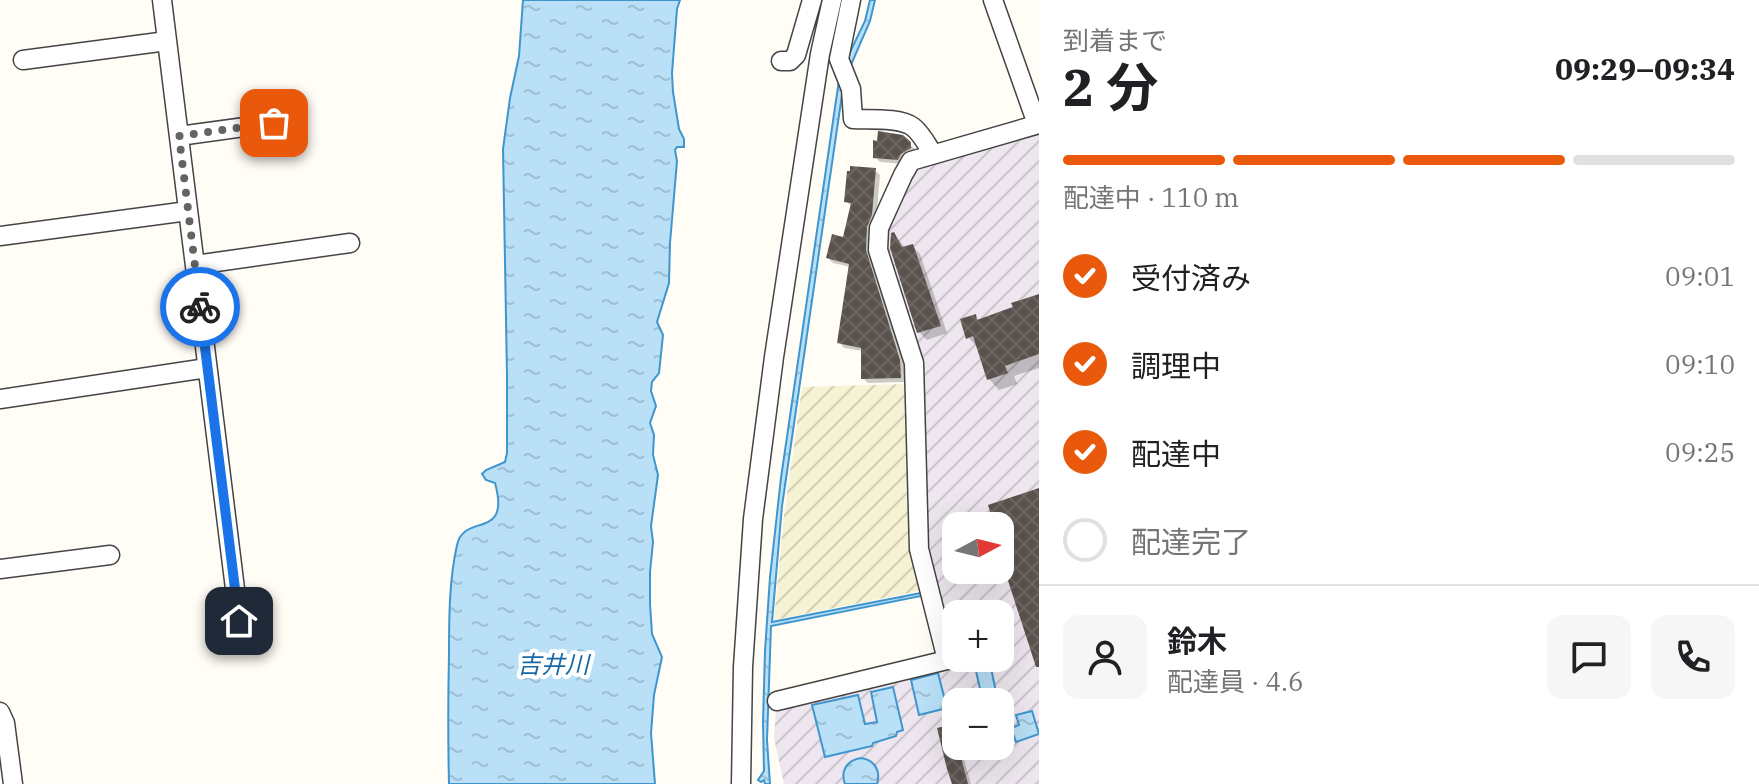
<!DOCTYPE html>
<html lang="ja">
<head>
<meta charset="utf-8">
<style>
	:root { --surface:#fff; --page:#f6f6f6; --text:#202124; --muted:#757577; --line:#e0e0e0; --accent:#ea580c }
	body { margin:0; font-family:"IBM Plex Serif","Noto Sans JP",serif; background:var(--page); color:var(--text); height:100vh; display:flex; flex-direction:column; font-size:30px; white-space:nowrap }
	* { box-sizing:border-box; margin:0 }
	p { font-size:26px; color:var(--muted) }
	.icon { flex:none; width:44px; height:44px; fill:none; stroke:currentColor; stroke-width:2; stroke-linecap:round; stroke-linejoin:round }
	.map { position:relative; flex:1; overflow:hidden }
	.panel { display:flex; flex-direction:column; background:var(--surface); width:720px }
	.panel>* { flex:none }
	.needle { width:52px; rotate:83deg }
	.controls { position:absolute; left:942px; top:512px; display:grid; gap:16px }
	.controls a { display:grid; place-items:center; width:72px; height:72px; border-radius:16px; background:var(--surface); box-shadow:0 8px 32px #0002; font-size:40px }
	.pin { position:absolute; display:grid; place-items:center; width:68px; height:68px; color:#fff; margin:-34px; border-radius:16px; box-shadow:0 4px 12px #0006 }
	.courier { position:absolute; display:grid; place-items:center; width:80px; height:80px; margin:-40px; border:6px solid #1a73e8; border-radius:50%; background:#fff; color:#222; box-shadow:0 2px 10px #0007 }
	.summary em { font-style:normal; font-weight:700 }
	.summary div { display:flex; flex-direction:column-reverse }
	.summary { display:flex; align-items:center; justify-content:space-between; height:136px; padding:0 24px }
	h1 { font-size:52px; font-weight:700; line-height:60px }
	.bar { display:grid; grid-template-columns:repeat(4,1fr); gap:12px 8px; align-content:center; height:96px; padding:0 24px }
	.bar i { height:10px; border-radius:6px; background:var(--line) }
	.bar .active { background:var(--accent) }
	.bar p { grid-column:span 4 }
	.line { display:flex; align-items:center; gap:20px; padding:0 24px; border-top:2px solid var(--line) }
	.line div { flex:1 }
	.round { display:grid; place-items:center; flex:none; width:84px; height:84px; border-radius:16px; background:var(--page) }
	ol { padding:0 24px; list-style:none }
	li { display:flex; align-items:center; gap:24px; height:88px }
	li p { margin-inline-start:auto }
	li .icon { padding:8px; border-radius:50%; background:var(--accent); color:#fff; stroke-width:4 }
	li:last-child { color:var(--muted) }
	li i { width:44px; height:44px; border:4px solid var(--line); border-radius:50% }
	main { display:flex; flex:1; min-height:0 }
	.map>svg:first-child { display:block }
	.industrial { fill:url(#industrial-furrows); fill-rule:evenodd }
	.farmland { fill:url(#farmland-furrows) }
	.water { fill:url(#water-ripples); stroke:#3f96cf; stroke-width:2 }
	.shadow { fill:#0003 }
	.building { fill:url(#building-cross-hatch) }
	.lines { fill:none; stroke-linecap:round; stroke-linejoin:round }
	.minor-casing { stroke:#444; stroke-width:21 }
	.minor { stroke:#fff; stroke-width:18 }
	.done { stroke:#646461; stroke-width:8; stroke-dasharray:0 14.4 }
	.route { stroke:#1a73e8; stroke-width:10 }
	.labels { text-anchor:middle; stroke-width:8; stroke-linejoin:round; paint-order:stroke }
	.water-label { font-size:24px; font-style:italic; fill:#1768a6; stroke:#fff }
</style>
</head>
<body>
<main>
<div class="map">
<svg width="1039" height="784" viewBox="0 0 1039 784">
	<defs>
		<pattern id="industrial-furrows" width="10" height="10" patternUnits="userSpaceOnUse" patternTransform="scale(2)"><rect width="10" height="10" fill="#eee6ef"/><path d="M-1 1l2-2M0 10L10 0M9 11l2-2" fill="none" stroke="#cbc4cc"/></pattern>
		<pattern id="farmland-furrows" width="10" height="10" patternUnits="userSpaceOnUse" patternTransform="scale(2)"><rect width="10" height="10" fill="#f6f3d4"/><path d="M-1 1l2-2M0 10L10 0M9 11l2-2" fill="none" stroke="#d2cfb5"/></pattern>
		<pattern id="water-ripples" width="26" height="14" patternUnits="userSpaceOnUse" patternTransform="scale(2)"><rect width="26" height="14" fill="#b9e0f7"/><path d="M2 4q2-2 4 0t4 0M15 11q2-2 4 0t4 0" fill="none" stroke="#9ebfd3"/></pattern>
		<pattern id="building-cross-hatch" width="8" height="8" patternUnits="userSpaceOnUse" patternTransform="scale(2)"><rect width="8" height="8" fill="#5a524d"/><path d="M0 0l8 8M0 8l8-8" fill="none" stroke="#6d6662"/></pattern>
	</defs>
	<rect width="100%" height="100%" fill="#fffdf5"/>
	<path class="industrial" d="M1039,132v652h-255l-10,-46 2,-28 177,-46 -28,-116 -7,-188 -35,-110 1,-20 33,-65zM956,526h44v44h-44zM956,614h44v44h-44zM956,702h44v44h-44z"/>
	<path class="farmland" d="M908,384l16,206 -150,30 9,-97 19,-136z"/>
	<path class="water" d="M523,0h157l-3,9 -5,64 1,19 6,37 5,10v8h-7l-2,3 2,11 -7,82 -1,40 -12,39 6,13 -4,38 -7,9 -1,9 5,15 -6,17 4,12 -1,20 5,20 -7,51 2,16 -3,30v32l2,30 10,23 -8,38 -3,38 4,51h-206c-1,-43 -1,-86 0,-129 0,-36 0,-74 8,-110 7,-33 54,-4 38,-62l-9,-3 -4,-6 4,-4 19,-8 2,-9v-78l-4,-226 7,-51 9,-42z
		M870,0h5l-5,21 -26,60 -62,425 -10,116 154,-30v3l-155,31 -4,114 3,44h-5l-1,-4 -3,2 -3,-2 6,-9 -1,-49 2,-71 5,-74 11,-99 59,-405 25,-52z
		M973,658h16l9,44h-15z
		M938,673l9,35 -28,7 -8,-35z
		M893,687l10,43 -6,2 -1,4 -23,7 -1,3 -47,11 -13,-52 46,-10 7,29 12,-2 -6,-30z
		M1032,711l7,23 -23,8 -5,-14 8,-3 -3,-10z
		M861,758c14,2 20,13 16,26h-32c-5,-13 2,-24 16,-26z"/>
	<path class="shadow" d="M902,137l14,13 -1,4 -12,10 -23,-2 -5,-5 4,-14z
		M875,170l5,5 -4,46 -5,12 -1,23 35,111v15l-37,1 -5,-5v-27l-19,-3 -5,-6 12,-75 -18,-4 -5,-5 16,-19 8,-32 -6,-6z
		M894,234l11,14 7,-2 8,8 27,79 -20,7 -8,-8z
		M1039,296v72l-25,8 3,8 -18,6 -10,-11 -10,-30 -11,-12 7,-21 5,5 28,-10z
		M952,726l4,4v16h4l11,38h-17z"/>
	<path class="building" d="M878,131l25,4 8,7v6l-10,6 -3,6 -25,-2v-18l4,1z
		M850,166l26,2 -4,47 -5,12 -1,23 34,110 1,18 -40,1v-31l-24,-5 12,-79 -23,-6 6,-24 11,3 8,-34 -7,-1 3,-31h3z
		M894,232l8,15 11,-3 28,82 -24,7 -27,-85 1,-15z
		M1039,294v60l-34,12 3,7 -21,7 -14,-44 -7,3 -6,-20 16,-5 1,6 30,-11 6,-2 -2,-4z
		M1039,488v179h-3l-36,-111v-30h-6l-6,-21z
		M953,724l3,22h2l10,38h-16l-5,-15 -10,-41z"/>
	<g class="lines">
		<g class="minor-casing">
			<path id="minor" d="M162,0l77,621
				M851,0l-12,59 12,30 2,30c16,1 47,-2 60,8 9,7 14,18 20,27
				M993,0l44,124
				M23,60l144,-19
				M781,61h9l6,-6 16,-55
				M179,136l95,-13
				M0,236l188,-25
				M195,265l155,-22
				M0,399l207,-31
				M0,569l110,-14
				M777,701l170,-41 -28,-111 -5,-186 -36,-113 1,-22 24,-53 8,-14 128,-37
				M0,712l5,11 8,61
				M741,784l2,-117 10,-148 21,-162 46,-303 12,-54"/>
		</g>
		<use href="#minor" class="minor"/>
	</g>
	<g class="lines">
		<path class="done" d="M200,307l-21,-171 95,-13"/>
		<path class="route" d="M200,307l39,314"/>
	</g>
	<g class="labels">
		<g class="water-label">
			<text x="553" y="673">吉井川</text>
		</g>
	</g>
</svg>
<div class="controls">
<a><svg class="needle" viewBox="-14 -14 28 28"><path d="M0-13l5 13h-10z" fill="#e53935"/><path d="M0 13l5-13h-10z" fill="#757577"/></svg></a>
<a>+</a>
<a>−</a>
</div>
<div class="pin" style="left:274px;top:123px;background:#ea580c"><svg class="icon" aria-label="bag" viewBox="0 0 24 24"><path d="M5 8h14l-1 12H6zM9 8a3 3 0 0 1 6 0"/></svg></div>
<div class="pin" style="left:239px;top:621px;background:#1f2937"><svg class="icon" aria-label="home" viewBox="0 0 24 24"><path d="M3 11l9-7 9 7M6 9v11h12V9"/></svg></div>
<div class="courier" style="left:200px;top:307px"><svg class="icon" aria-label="bike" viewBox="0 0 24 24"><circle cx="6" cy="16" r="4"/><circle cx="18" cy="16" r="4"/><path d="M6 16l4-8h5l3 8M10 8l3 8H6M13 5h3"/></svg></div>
</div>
<section class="panel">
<div class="summary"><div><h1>2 分</h1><p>到着まで</p></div><em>09:29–09:34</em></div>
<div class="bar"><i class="active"></i><i class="active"></i><i class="active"></i><i></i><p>配達中 · 110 m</p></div>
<ol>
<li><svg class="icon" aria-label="check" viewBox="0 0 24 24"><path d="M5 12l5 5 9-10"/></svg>受付済み<p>09:01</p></li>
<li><svg class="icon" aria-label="check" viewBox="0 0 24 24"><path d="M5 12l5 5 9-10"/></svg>調理中<p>09:10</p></li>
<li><svg class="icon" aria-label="check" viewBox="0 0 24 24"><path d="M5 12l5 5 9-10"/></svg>配達中<p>09:25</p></li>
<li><i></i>配達完了</li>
</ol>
<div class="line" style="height:144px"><a class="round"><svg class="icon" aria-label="person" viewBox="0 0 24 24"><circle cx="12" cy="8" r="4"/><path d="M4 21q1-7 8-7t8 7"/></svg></a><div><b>鈴木</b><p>配達員 · 4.6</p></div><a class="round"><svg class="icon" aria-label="chat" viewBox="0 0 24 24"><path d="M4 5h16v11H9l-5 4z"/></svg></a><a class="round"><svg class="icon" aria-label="phone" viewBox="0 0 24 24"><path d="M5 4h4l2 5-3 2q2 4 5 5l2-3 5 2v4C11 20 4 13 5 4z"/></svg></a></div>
</section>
</main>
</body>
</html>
